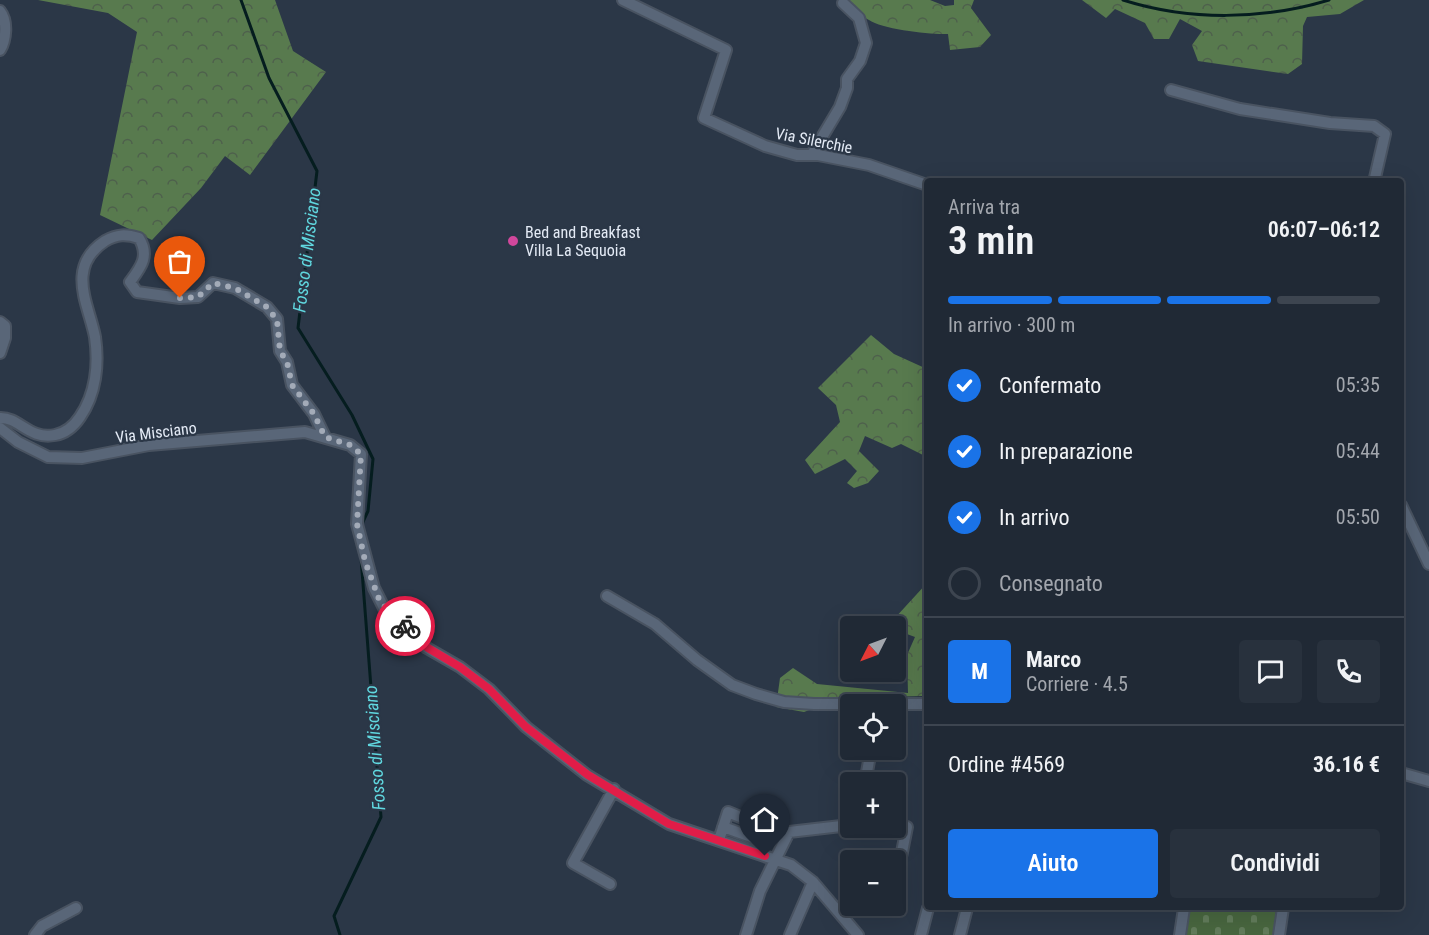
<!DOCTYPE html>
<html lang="it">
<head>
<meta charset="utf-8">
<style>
	:root { --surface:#202935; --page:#28313d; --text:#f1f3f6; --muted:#a2a6ad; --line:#3d4550; --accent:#1a73e8 }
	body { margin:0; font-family:"Roboto Condensed",sans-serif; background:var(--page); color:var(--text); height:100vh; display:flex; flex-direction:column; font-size:22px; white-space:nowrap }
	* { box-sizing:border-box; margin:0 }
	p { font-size:20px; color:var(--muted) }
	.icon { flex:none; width:33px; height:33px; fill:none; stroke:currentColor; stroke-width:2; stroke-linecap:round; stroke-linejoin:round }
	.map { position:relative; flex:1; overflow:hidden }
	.sheet { position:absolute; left:924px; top:178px; width:480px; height:732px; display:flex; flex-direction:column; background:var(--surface); border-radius:6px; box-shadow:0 6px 24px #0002,0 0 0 2px var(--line) }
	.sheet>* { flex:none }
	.needle { width:39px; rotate:228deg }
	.controls { position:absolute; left:840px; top:616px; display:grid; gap:12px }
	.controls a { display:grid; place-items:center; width:66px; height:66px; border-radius:6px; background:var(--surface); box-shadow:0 6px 24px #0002,0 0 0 2px var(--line); font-size:30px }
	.pin { position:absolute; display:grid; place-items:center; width:51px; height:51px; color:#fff; margin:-62px -26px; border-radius:50% 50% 50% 0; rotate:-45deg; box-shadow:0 0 6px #0007 }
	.pin .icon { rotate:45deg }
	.courier { position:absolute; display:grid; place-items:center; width:60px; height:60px; margin:-30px; border:4px solid #e11d48; border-radius:50%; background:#fff; color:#222; box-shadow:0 2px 8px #0007 }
	.head em { font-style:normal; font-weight:600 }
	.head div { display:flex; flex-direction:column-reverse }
	.head { display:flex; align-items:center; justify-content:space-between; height:102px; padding:0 24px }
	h1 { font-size:39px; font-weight:600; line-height:45px }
	.bar { display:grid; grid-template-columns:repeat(4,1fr); gap:9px 6px; align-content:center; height:72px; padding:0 24px }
	.bar i { height:8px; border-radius:4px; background:var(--line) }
	.bar .selected { background:var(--accent) }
	.bar p { grid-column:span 4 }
	.line { display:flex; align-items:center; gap:15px; padding:0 24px; border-top:2px solid var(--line) }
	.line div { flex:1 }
	.round { display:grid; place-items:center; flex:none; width:63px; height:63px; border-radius:6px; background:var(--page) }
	ol { padding:0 24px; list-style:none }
	li { display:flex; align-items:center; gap:18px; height:66px }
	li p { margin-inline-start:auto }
	li .icon { padding:6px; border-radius:50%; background:var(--accent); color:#fff; stroke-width:4 }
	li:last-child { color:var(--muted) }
	li i { width:33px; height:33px; border:3px solid var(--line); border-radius:50% }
	.action { display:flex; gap:12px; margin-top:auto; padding:12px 24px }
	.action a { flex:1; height:69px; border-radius:6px; background:var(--accent); color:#fff; font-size:24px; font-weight:600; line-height:69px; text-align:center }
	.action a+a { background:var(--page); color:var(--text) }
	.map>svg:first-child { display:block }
	.forest { fill:url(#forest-crowns) }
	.cemetery { fill:url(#cemetery-stones) }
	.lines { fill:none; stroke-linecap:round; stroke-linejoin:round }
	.stream { stroke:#051d1f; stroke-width:3 }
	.minor-casing { stroke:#495361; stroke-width:14 }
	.minor { stroke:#596678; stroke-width:10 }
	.done { stroke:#a3abb8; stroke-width:6; stroke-dasharray:0 10.8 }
	.route { stroke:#e11d48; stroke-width:8 }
	.hotel-dot { fill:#d1479c; stroke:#2b3747; stroke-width:2 }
	.labels { text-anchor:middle; stroke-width:4.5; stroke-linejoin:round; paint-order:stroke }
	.street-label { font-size:16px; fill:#e3eaf5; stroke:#2b3747 }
	.poi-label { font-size:16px; fill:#e3eaf5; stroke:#2b3747; text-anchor:start }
	.water-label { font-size:18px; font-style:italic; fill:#60d7df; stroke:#2b3747 }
</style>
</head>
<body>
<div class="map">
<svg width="1429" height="935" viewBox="0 0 1429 935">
	<defs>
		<pattern id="forest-crowns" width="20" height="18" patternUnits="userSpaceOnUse" patternTransform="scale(1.5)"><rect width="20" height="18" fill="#587a4e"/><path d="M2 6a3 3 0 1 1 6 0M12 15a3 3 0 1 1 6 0" fill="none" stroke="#4e604c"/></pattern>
		<pattern id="cemetery-stones" width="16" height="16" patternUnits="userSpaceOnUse" patternTransform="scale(1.5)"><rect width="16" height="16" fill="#48663f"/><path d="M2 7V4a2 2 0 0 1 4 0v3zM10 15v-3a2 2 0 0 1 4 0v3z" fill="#627c5b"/></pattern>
	</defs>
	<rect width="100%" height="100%" fill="#2b3747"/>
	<path class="forest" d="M38,0h237l18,51 33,21 -76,103 -25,-19 -24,32 -49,52 -52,-25 37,-183 -29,-19z
		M838,0h92l15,6 9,-1v-5h20l-3,8 20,27 -11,12 -30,3 -2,-16c-17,1 -66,-5 -79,-14 -13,-7 -16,-18 -31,-20z
		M1082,0h282l-24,14 -33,3 -4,9 -1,38 -14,10 -90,-13 -6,-16 10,-14 -22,-12 -11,20h-15l-9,-16 -30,-14 -9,9z
		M871,335l23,19 33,15v88l-26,-13 -9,4 -27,-12 -6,15 20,20 -11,12 -14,5 -7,-5 10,-12 -12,-12 -30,15 -10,-14 35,-38 -4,-17 -18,-17z
		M927,583v105l-4,8 -82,2 -37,14 -28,-5 4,-29 13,-10 24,16 91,9 -1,-38 8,-18 -19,-7 -2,-11z"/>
	<path class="cemetery" d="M1190,908h86l-2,27h-88z"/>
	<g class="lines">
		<path class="stream" d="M241,0l28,78 48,93 -19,157 54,87 21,44 -5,52 -7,15
			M1123,0c66,21 140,20 206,0
			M340,935l-6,-19 47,-99 -20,-259"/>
		<g class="minor-casing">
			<path id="minor" d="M623,0l103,50 -22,68 61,28 32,9h21l51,10 58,20
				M0,11c8,10 6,29 0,39
				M1171,90l69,19 90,14 44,3 11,8 -11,48
				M812,154l28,-47 7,-19v-9l13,-18 6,-18 -7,-25 -16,-15
				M0,322l5,4v12l-5,15
				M0,418c19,-1 29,22 55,17 11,-2 19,-9 25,-18 16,-23 19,-53 15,-80 -6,-32 -30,-70 10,-96 12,-7 21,-7 34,-3 11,18 2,29 -9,44l7,10 43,6 18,-1 15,-14 22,5 32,19 10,12 3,32 7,11 5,23 22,29 11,23
				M0,428l18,14 30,15 34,1 67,-13 156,-13 45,13 11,9 -4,70 17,64 10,20 43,40 33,19 29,22 37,38 61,48 82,49 122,41 22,17 45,53
				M1401,505l28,59
				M607,596l48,28 42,36 35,25 24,9 28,8 30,2h113
				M1401,773l28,8
				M865,783l6,-33
				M896,827h11l-9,45
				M719,840l9,-28 39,16 -7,12 -37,-13
				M610,884l-37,-21 41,-74
				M35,935l7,-9 34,-18
				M746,935l14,-44 29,-59 61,-7
				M790,935l23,-53
				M921,935l7,-27
				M960,935l7,-27
				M1180,935l4,-27
				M1279,935l4,-27"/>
		</g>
		<use href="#minor" class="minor"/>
	</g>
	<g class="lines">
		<path class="done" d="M180,298l18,-1 15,-14 22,5 32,19 10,13 3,31 7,11 5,23 22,29 11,23 25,8 11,9 -4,70 8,37 15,41 25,24"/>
		<path class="route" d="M405,626l23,22 32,19 29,22 37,38 62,48 81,49 96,32"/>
	</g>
	<circle class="hotel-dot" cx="513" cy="241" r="6"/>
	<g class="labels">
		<g class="street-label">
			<text transform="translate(814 140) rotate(11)" y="6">Via Silerchie</text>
			<text transform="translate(156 432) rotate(-7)" y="6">Via Misciano</text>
		</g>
		<g class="poi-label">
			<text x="525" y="238">Bed and Breakfast<tspan x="525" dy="18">Villa La Sequoia</tspan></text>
		</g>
		<g class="water-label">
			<text transform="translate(307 250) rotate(-83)" y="6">Fosso di Misciano</text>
			<text transform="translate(375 748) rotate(-94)" y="6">Fosso di Misciano</text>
		</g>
	</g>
</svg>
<div class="controls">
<a><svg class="needle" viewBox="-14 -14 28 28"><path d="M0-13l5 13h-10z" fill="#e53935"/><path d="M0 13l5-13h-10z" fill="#a2a6ad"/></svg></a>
<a><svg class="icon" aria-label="locate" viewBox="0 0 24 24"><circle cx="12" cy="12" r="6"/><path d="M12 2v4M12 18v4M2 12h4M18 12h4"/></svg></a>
<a>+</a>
<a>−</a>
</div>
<div class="pin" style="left:180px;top:298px;background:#ea580c"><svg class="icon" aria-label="bag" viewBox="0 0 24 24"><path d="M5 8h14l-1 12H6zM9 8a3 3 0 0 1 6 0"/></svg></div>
<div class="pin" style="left:765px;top:856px;background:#1f2937"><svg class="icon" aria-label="home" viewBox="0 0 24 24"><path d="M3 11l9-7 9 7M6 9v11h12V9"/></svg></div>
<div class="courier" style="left:405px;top:626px"><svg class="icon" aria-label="bike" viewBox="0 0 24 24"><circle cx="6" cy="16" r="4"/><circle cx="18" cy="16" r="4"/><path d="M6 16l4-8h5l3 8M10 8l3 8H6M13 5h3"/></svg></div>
<section class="sheet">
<div class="head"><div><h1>3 min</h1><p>Arriva tra</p></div><em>06:07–06:12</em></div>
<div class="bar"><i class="selected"></i><i class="selected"></i><i class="selected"></i><i></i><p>In arrivo · 300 m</p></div>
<ol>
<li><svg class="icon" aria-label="check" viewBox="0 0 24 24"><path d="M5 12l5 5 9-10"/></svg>Confermato<p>05:35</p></li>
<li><svg class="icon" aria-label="check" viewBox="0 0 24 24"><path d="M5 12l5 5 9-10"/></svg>In preparazione<p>05:44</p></li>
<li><svg class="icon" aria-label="check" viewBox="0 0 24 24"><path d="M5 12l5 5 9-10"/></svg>In arrivo<p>05:50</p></li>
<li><i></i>Consegnato</li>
</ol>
<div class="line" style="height:108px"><b class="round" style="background:var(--accent);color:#fff">M</b><div><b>Marco</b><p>Corriere · 4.5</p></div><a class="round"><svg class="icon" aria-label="chat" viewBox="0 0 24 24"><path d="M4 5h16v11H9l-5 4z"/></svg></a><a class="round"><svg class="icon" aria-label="phone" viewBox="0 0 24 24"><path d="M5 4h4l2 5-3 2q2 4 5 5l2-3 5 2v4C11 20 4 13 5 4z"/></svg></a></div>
<div class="line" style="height:78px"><div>Ordine #4569</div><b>36.16 €</b></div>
<div class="action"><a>Aiuto</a><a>Condividi</a></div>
</section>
</div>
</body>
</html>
